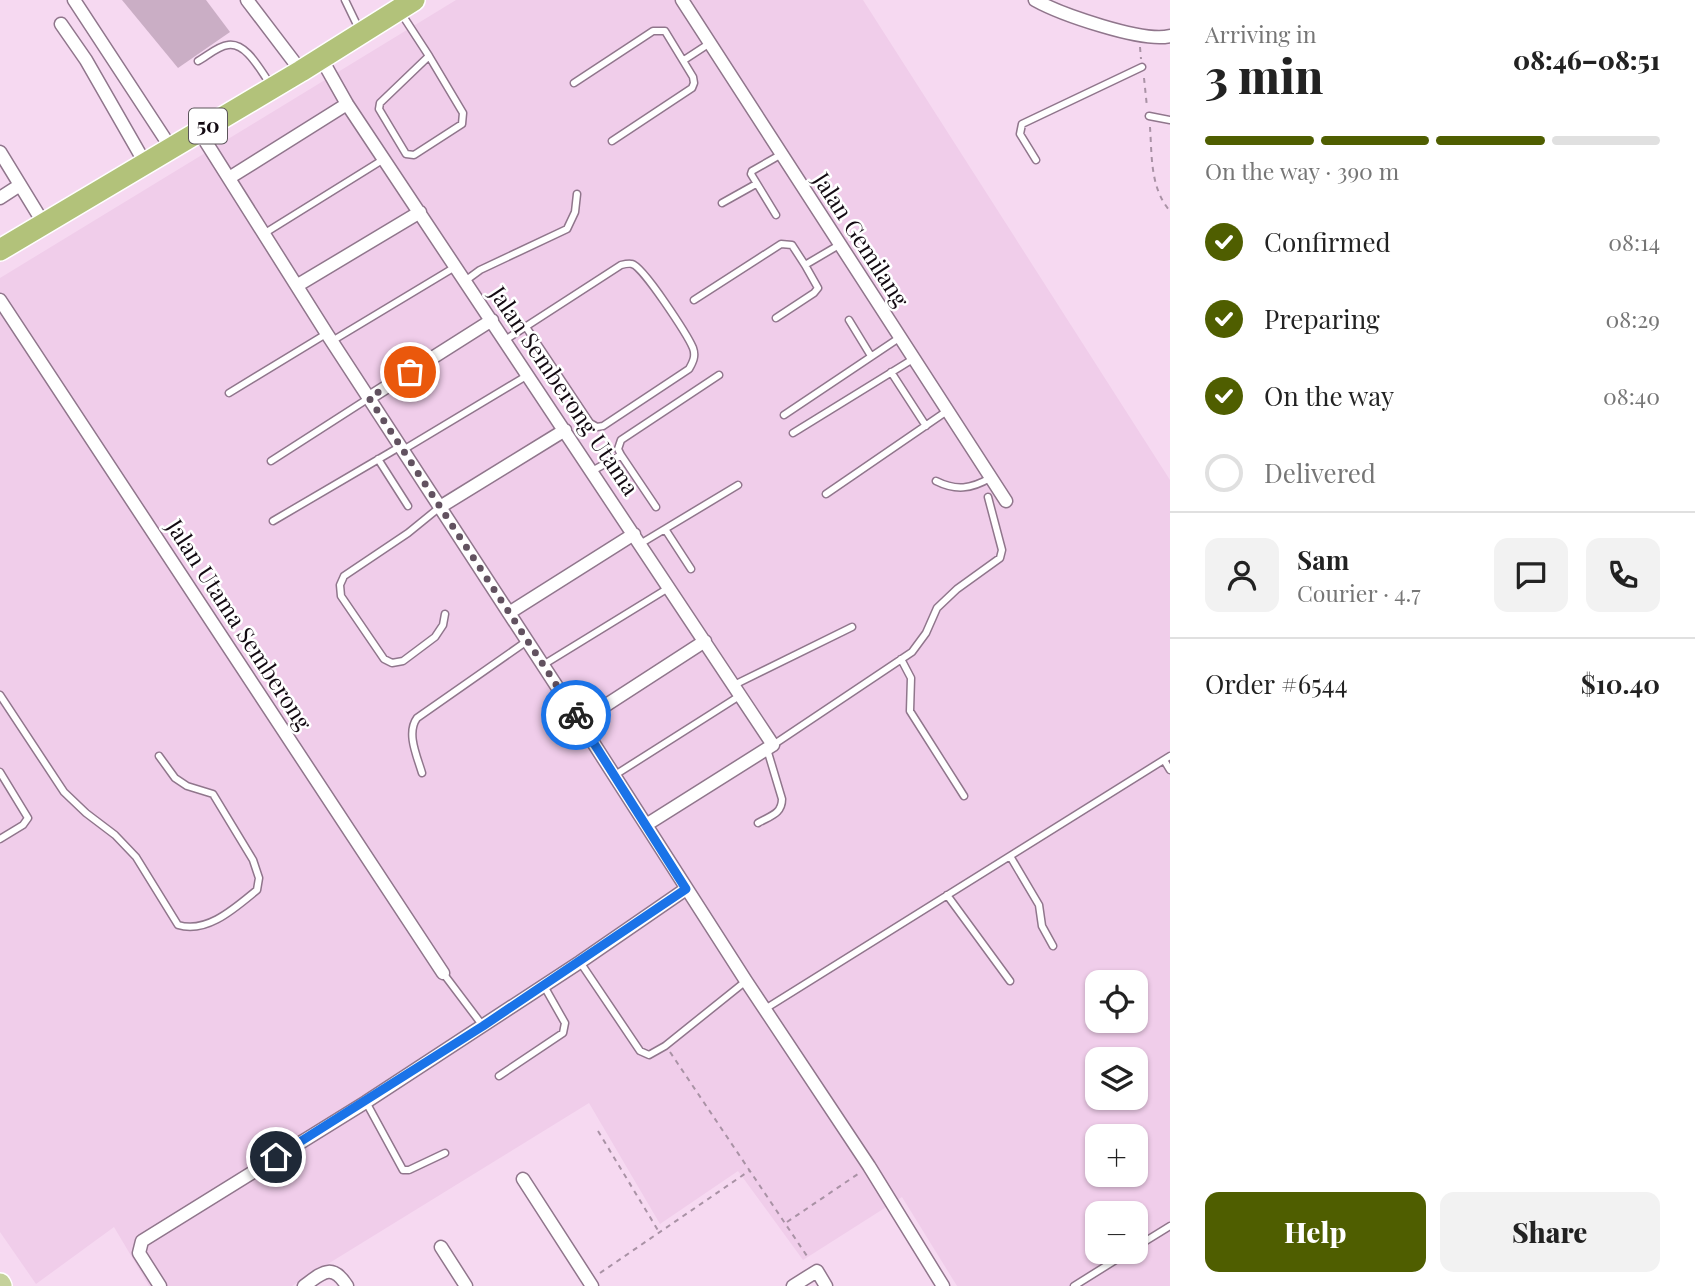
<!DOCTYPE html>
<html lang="en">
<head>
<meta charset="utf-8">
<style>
	:root { --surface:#fff; --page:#f2f2f2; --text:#222; --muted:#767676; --line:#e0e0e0; --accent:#4f5e00 }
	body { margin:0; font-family:"Playfair Display",serif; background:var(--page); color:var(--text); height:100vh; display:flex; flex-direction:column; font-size:26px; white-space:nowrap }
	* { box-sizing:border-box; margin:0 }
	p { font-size:23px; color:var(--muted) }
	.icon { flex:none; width:38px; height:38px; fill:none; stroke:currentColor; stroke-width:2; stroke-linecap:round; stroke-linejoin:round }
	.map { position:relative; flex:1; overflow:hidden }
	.drawer { display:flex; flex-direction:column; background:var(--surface); width:525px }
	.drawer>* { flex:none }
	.fabs { position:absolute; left:1085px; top:970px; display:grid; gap:14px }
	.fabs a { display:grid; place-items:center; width:63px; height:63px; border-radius:14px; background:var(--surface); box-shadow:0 2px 5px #0004; font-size:35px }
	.pin { position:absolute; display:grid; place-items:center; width:60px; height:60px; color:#fff; margin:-30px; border:4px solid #fff; border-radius:50%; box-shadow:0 2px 7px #0007 }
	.courier { position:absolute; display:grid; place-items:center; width:70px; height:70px; margin:-35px; border:5px solid #1a73e8; border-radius:50%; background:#fff; color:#222; box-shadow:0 2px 9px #0007 }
	.overview em { font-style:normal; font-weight:800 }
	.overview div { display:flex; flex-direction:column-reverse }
	.overview { display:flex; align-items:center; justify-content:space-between; height:119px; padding:0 35px }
	h1 { font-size:46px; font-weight:800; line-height:52px }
	.bar { display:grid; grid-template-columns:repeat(4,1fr); gap:10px 7px; align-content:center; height:84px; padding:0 35px }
	.bar i { height:9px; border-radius:5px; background:var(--line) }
	.bar .on { background:var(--accent) }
	.bar p { grid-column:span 4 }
	.line { display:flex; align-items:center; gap:18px; padding:0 35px; border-top:2px solid var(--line) }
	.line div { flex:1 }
	.round { display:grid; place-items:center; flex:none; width:74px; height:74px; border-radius:14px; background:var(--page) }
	ol { padding:0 35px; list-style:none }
	li { display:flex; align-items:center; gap:21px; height:77px }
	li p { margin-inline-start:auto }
	li .icon { padding:7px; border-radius:50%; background:var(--accent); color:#fff; stroke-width:4 }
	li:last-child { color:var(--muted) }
	li i { width:38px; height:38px; border:4px solid var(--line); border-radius:50% }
	.button { display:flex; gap:14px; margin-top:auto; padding:14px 35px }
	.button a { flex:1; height:80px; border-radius:14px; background:var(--accent); color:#fff; font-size:28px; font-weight:800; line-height:80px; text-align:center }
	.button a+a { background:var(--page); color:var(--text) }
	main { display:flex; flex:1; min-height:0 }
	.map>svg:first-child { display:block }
	.built { fill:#f0cdea; fill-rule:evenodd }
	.building { fill:#caaec5 }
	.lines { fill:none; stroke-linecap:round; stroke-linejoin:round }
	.service-casing { stroke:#90768c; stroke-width:9 }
	.minor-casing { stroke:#90768c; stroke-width:15 }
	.primary-casing { stroke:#fff; stroke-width:24 }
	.trunk-casing { stroke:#fff; stroke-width:24 }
	.path { stroke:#a992a5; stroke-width:2; stroke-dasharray:5 5; stroke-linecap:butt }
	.service { stroke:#fff; stroke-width:6 }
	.minor { stroke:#fff; stroke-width:12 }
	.primary { stroke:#c5d19b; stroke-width:21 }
	.trunk { stroke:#b2c27a; stroke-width:21 }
	.done { stroke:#625260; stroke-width:7; stroke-dasharray:0 12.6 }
	.route { stroke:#1a73e8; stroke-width:9 }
	.labels { text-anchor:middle; stroke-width:5; stroke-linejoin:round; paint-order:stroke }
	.shield { fill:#fff; stroke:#5a5459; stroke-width:2 }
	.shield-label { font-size:21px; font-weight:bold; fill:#130a12 }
	.street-label { font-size:23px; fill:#130a12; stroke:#fff }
</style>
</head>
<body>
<main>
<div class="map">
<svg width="1170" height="1286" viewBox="0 0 1170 1286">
	<rect width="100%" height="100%" fill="#f6d9f1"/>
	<path class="built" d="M456,0h407l307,480v806h-213l-55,-89 -99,63 -65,-89 -78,53 -71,-121 -297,183h-143l-35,-59 -78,57 -36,-52v-954zM1097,982h39v38h-39zM1097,1059h39v38h-39zM1097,1136h39v38h-39zM1097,1213h39v38h-39z"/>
	<path class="building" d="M122,0h84l24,32 -52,36z"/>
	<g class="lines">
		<g class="service-casing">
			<path id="service" d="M345,0l14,29
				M401,13l28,43 -49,47 -1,6 27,45 8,1 48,-31 1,-11 -34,-57
				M684,60l26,-17
				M198,61c9,-5 20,-15 30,-16 19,-3 33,27 43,40
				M574,83l79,-52h12l28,46 1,6 -2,5 -80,53
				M1149,116l21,4
				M1036,160l-16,-26 2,-10 120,-57
				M722,203l34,-19
				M776,215l-25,-41 1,-3 28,-16
				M265,233l119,-74
				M465,281l15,-11 87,-41 8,-17 2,-18
				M694,300l87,-56 11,1 13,20 34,-20
				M776,318l38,-25 4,-5 -13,-23
				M849,320l22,36
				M505,340l116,-75c4,-1 8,-2 11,-1 11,2 56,72 61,84 3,8 0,14 -4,21l-86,57 -6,1 -7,-4 -64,-96
				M332,341l123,-74
				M891,372l35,54
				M229,393l97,-59
				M784,415l115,-77
				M793,433l120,-74
				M403,450l125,-75
				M621,455l-3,-6 3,-9 98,-65
				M378,459l30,47
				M271,461l98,-63
				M592,471l29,-16 35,52
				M936,481c20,10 35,8 54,-3
				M826,494l121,-83
				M440,507l-32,26 -64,43 -4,9 1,11 43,63 8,4 11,-2 32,-24 8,-12 2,-11
				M273,521l128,-75
				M665,529l26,40
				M640,544l98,-59
				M901,659l10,19 -1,33 54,85
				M543,665l127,-78
				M734,685l118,-58
				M0,695l64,97 22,21 29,22 21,22 42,68c29,9 57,-17 79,-35l2,-12 -6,-18 -40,-66 -26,-8 -12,-8 -16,-22
				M773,745l139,-93 14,-19 11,-25 20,-19 43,-31 2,-8 -14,-53
				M1164,760l6,10
				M0,772l28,46 -5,7 -23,14
				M422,773c-5,-17 -16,-40 -5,-55l110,-77
				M615,775l126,-80
				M758,823c12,-7 24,-9 24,-24l-15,-50
				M1010,856l29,49 3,21 11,20
				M947,895l63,86
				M580,962l60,89 9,4 16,-9 81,-65
				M443,973l40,53
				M765,1009l405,-253
				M499,1076l64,-43 2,-10 -21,-37
				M366,1102l37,68h6l36,-17
				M1136,1247l34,-21
				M1074,1286l56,-35"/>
		</g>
		<g class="minor-casing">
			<path id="minor" d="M74,0l97,148
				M247,0l54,71
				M682,0l324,501
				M1035,0c25,14 108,43 135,36
				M61,24l25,36 59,103
				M321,58l26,46 426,641 -127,80
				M199,131l128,203 253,388 166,259 123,185 74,120
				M0,152l44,72
				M229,178l118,-74
				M0,198l20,-13
				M298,285l122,-73
				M0,300l443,673
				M369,398l123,-78
				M440,507l125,-77
				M509,613l125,-79
				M580,722l125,-81
				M523,1179l69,107
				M441,1247l25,39
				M160,1286l-21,-33 3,-12 224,-139 214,-140 106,-73
				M304,1286c18,-13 28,-24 43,0
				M793,1286l24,-15 9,15"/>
		</g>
		<g class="primary-casing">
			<path id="primary" d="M0,1284l1,2"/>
		</g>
		<g class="trunk-casing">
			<path id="trunk" d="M0,250l301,-179 113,-71"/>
		</g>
		<path class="path" d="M1140,47l1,12
			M1144,78l3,29
			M1150,127c2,29 0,61 20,84
			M670,1052l139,207
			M598,1131l61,101
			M787,1222l71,-48
			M600,1273l149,-102"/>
		<use href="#service" class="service"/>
		<use href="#minor" class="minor"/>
		<use href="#primary" class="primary"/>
		<use href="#trunk" class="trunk"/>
	</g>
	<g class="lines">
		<path class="done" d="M410,372l-41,26 207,317"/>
		<path class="route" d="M276,1157l207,-131 203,-137 -110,-174"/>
	</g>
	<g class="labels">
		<rect class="shield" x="189" y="108.5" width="38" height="35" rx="5"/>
		<g class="shield-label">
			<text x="208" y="133">50</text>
		</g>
		<g class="street-label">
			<text transform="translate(861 240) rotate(57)" y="8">Jalan Gemilang</text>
			<text transform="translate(564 391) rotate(56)" y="8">Jalan Semberong Utama</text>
			<text transform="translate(239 625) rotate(57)" y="8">Jalan Utama Semberong</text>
		</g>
	</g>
</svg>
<div class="fabs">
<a><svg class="icon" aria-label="locate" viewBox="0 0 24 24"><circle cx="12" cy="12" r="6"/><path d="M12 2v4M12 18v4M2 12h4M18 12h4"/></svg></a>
<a><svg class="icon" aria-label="layers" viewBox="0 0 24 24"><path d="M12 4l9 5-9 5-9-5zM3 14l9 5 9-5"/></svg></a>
<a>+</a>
<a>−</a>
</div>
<div class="pin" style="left:410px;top:372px;background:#ea580c"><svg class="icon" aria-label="bag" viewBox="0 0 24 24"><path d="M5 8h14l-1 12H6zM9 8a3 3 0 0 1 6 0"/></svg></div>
<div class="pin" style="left:276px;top:1157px;background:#1f2937"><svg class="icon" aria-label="home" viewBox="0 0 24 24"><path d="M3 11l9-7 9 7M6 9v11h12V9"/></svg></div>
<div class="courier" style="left:576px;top:715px"><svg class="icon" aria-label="bike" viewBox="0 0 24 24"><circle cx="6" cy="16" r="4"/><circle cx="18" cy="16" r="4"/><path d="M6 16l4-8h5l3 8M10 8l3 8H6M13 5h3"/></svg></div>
</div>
<section class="drawer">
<div class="overview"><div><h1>3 min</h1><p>Arriving in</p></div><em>08:46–08:51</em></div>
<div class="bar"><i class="on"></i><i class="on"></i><i class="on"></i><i></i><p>On the way · 390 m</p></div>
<ol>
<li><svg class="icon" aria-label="check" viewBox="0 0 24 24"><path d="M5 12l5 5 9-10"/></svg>Confirmed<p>08:14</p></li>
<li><svg class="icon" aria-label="check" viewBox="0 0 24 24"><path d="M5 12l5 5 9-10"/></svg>Preparing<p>08:29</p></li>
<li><svg class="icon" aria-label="check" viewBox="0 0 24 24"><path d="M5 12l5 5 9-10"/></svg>On the way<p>08:40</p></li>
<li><i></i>Delivered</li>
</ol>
<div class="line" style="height:126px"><a class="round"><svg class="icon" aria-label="person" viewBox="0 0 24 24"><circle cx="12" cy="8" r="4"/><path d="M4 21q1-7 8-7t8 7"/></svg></a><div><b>Sam</b><p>Courier · 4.7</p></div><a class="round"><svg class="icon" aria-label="chat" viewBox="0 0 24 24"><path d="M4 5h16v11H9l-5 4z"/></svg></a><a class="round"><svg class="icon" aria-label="phone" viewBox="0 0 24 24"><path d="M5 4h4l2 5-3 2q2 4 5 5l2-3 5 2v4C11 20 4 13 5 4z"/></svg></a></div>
<div class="line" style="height:91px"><div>Order #6544</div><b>$10.40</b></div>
<div class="button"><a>Help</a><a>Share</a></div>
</section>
</main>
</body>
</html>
